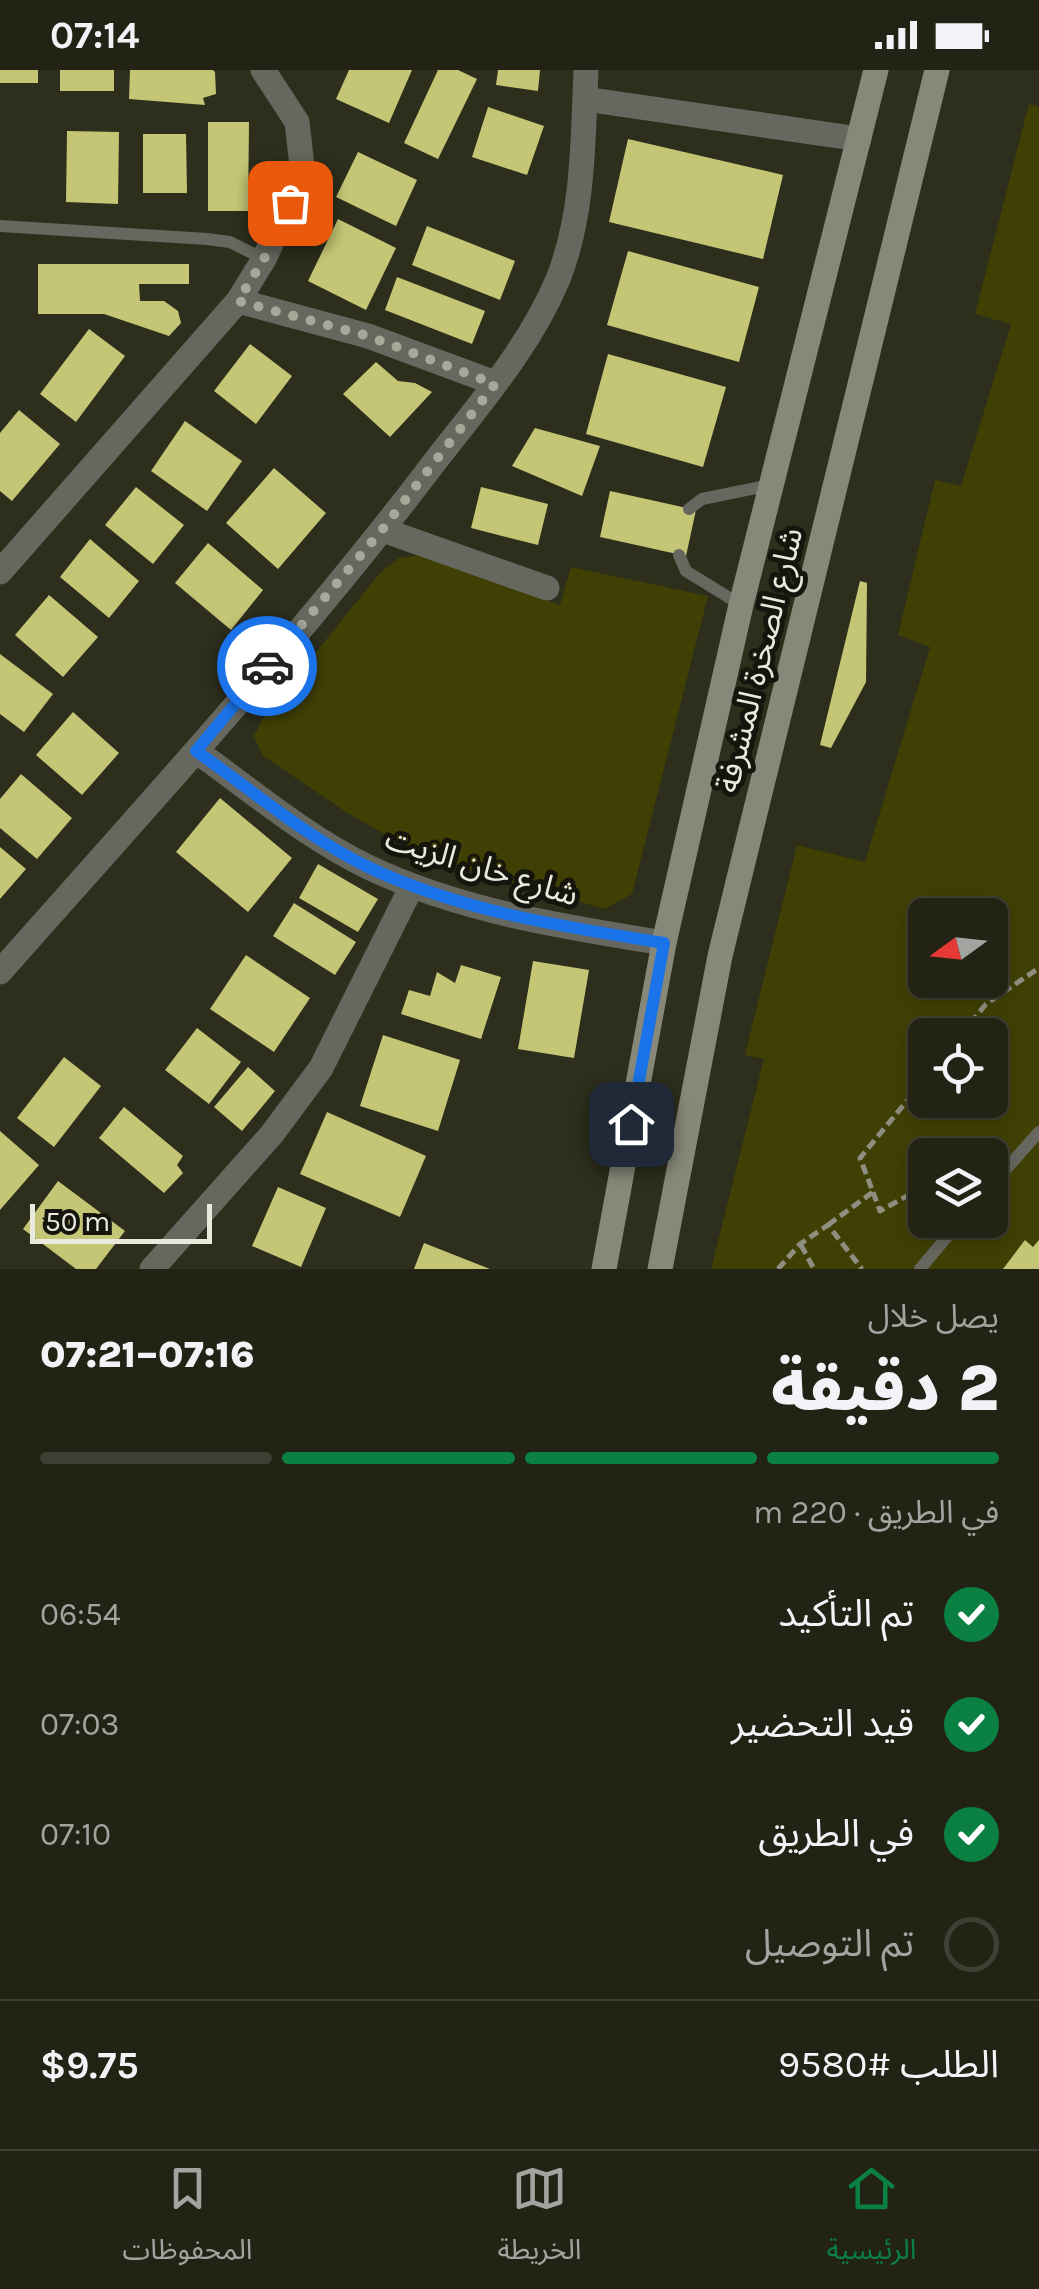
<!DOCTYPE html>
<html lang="ar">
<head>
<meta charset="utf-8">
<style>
	:root { --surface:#222215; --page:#2e2f22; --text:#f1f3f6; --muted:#a2a4a0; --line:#3f3f34; --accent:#0b8043 }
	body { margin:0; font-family:Karla,"Noto Sans Arabic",sans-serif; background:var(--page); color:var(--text); direction:rtl; height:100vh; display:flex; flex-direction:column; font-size:38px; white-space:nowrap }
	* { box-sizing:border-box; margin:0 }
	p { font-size:32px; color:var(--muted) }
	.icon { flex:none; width:55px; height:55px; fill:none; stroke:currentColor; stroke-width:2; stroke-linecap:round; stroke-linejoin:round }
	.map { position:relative; height:1199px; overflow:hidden; direction:ltr }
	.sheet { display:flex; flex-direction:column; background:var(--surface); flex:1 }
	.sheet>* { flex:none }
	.needle { width:65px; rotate:255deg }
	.buttons { position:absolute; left:908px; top:828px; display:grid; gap:20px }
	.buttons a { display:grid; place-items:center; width:100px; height:100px; border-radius:15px; background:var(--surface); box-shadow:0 5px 15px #0003,0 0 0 2px var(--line); font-size:50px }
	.scale { position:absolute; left:30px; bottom:25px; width:182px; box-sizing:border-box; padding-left:10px; border:5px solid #e9e9de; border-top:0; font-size:28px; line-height:35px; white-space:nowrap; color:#e9e9de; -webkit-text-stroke:8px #15150d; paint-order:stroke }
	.pin { position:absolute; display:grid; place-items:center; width:85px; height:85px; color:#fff; margin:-42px; border-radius:20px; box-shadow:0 5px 15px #0006 }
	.courier { position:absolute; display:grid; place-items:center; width:100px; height:100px; margin:-50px; border:8px solid #1a73e8; border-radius:50%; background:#fff; color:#222; box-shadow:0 2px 12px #0007 }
	.overview em { font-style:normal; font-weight:800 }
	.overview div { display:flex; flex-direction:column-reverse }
	.overview { display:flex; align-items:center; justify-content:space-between; height:170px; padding:0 40px }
	h1 { font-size:65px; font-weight:800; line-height:75px }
	.bar { display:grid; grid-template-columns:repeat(4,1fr); gap:15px 10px; align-content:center; height:120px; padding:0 40px }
	.bar i { height:12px; border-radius:8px; background:var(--line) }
	.bar .on { background:var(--accent) }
	.bar p { grid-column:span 4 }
	.line { display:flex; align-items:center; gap:25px; padding:0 40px; border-top:2px solid var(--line) }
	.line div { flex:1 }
	ol { padding:0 40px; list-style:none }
	li { display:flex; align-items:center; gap:30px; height:110px }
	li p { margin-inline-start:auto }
	li .icon { padding:10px; border-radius:50%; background:var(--accent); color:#fff; stroke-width:4 }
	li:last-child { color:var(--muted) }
	li i { width:55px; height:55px; border:5px solid var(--line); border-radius:50% }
	.status { display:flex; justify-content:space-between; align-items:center; height:70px; padding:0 50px; background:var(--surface); direction:ltr }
	.status svg { height:28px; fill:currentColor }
	.tabs { display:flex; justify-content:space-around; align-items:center; height:140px; border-top:2px solid var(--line); background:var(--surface); font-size:28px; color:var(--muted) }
	.tabs a { display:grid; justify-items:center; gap:5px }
	.tabs .on { color:var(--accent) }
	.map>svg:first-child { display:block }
	.green { fill:#404004; fill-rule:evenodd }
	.building { fill:#c5c675 }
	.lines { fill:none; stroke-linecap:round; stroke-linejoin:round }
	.path { stroke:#8f8f81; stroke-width:5; stroke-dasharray:10 5; stroke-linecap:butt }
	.service { stroke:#66675e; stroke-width:12 }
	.minor { stroke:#66675e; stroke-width:25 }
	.tertiary { stroke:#66675e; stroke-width:25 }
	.secondary { stroke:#878879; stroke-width:25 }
	.done { stroke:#a7a89a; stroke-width:10; stroke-dasharray:0 18 }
	.route { stroke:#1a73e8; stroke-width:12 }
	.labels { text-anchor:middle; stroke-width:10; stroke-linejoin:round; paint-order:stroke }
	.street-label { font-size:32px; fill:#e9e9de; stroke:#15150d }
</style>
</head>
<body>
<div class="status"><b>07:14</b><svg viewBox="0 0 49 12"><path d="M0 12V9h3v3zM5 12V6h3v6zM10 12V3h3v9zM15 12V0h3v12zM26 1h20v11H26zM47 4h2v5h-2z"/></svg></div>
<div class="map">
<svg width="1039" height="1199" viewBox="0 0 1039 1199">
	<rect width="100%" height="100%" fill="#2d2e1c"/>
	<path class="green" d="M1029,34l10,3v1162h-328l53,-210 -19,-4 52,-210 68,17 65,-215 -32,-12 37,-155 26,6 50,-162 -36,-10zM925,845h65v65h-65zM925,965h65v65h-65zM925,1085h65v65h-65z
		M422,485l138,50 11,-38 137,29 -76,298 -27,15 -112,-31 -95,-36 -52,-30 -84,-57 -8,-19 10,-19 115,-143 20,-16z"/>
	<path class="building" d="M0,0h38v13h-38z
		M60,0h54v21h-54z
		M130,0h83l2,2 1,22 -13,4 2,7 -76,-6z
		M349,0h63l-23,53 -53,-24z
		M438,0h20l19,9 -39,80 -34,-16z
		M498,0h42l-2,21 -42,-6z
		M488,37l56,19 -17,49 -55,-18z
		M208,52h41l-1,89h-40z
		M67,61l52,1 -1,72 -52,-2z
		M143,64h43l1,59h-44z
		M628,69l155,36 -20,84 -154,-37z
		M358,82l59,28 -21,46 -60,-29z
		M338,149l58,29 -30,62 -58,-29z
		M427,156l88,35 -15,39 -88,-35z
		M628,181l131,36 -20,75 -132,-37z
		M38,194h151v20h-50l1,17h24l14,10 3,12 -12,13 -65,-22h-66z
		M397,207l88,34 -13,33 -87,-34z
		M89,259l36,27 -49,66 -36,-28z
		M250,274l42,32 -36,48 -42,-33z
		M608,284l118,33 -23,80 -117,-33z
		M376,292l22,19 17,2 17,9 -42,45 -47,-43z
		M19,340l41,34 -48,57 -12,-10v-58z
		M185,351l57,40 -35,50 -56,-40z
		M535,358l65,18 -18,50 -70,-30z
		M274,398l52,45 -48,56 -52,-46z
		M136,417l48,38 -31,39 -48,-39z
		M481,417l67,17 -10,41 -67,-17z
		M610,421l86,19 -10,46 -86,-19z
		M90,469l49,42 -30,37 -49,-41z
		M208,473l55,47 -32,40 -56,-47z
		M860,511l7,2 -1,99 -35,66 -11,-3z
		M49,525l49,42 -35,40 -48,-42z
		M0,584l53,40 -29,38 -24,-18z
		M73,642l46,41 -37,42 -46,-40z
		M21,704l51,44 -35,41 -37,-31v-29z
		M220,728l72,60 -44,54 -72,-60z
		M0,777l26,22 -26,30z
		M318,794l60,35 -20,33 -59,-34z
		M294,833l62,39 -21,33 -62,-39z
		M246,885l64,43 -36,54 -64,-43z
		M533,891l56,9 -15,88 -56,-9z
		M461,895l40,12 -20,62 -80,-25 8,-24 21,6 7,-24 18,11z
		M197,958l44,34 -32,42 -44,-34z
		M383,965l77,25 -22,71 -78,-25z
		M64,987l37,29 -47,61 -37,-29z
		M248,997l27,24 -33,40 -28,-24z
		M124,1037l59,49 -6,9 6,8 -19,20 -65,-55z
		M327,1042l99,44 -26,61 -100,-43z
		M0,1061l39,34 -39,45z
		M58,1111l67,50 -29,38h-20l-53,-40z
		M278,1117l48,21 -25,59 -49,-21z
		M1025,1170l8,7 6,-7v29h-36z
		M424,1173l66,26h-76z"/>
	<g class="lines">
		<path class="path" d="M961,965l25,-31 53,-36
			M873,1122l7,19 41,-23 4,3
			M828,1155l45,-33 -13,-34 65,-79
			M801,1175l13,24
			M778,1199l22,-25 28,-19 34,44"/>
		<path class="service" d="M0,156l207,13 23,3 34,17
			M689,439l13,-10 69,-14
			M679,485l7,16 55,34
			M990,1117l49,-55
			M920,1199l41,-49"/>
		<path class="minor" d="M585,29l274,40
			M238,231l130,35 127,47
			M383,460l164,58
			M0,502l238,-271 26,-42 39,-84 -6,-53 -34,-52
			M196,681c55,39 110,86 172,116 92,44 196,60 296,76
			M152,1199l120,-135 49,-66 91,-182"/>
		<path class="tertiary" d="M0,902c145,-164 294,-326 427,-500 47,-62 101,-121 131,-193 26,-65 25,-140 28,-209"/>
		<path class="secondary" d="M604,1199l60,-326 77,-338 135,-535
			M660,1199l60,-313 217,-886"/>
	</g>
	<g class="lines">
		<path class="done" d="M267,596l115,-136 113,-146 -127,-48 -130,-35 26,-42 26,-56"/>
		<path class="route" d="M267,596l-71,85c56,39 110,86 172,116 92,44 196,60 296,76l-33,181"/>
	</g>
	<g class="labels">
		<g class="street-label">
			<text transform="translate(759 590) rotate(-76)" y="11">شارع الصخرة المشرفة</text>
			<text transform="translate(482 796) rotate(17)" y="11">شارع خان الزيت</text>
		</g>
	</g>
</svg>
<div class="buttons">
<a><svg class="needle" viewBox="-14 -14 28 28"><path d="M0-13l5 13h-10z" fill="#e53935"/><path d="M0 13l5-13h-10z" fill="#a2a4a0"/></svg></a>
<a><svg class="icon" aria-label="locate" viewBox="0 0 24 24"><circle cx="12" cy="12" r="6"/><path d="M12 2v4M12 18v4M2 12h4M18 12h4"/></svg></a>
<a><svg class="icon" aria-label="layers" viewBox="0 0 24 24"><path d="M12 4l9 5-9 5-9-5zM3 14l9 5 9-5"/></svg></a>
</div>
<div class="scale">50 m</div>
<div class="pin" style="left:290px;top:133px;background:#ea580c"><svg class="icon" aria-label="bag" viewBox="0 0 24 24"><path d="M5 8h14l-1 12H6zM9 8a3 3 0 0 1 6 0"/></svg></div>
<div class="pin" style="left:631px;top:1054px;background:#1f2937"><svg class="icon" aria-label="home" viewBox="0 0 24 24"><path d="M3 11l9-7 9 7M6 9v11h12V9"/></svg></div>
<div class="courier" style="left:267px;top:596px"><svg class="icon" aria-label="car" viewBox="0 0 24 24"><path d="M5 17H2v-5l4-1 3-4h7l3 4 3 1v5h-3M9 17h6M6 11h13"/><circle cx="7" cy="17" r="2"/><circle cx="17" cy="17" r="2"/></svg></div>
</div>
<section class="sheet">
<div class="overview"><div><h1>2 دقيقة</h1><p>يصل خلال</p></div><em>07:16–07:21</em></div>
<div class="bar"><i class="on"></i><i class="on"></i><i class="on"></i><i></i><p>في الطريق · 220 m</p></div>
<ol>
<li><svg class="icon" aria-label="check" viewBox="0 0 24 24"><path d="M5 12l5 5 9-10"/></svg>تم التأكيد<p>06:54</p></li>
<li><svg class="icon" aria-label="check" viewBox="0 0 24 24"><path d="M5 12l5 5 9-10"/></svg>قيد التحضير<p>07:03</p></li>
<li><svg class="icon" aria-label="check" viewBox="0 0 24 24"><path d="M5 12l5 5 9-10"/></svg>في الطريق<p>07:10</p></li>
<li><i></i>تم التوصيل</li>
</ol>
<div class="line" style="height:130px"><div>الطلب #9580</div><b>$9.75</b></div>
</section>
<nav class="tabs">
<a class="on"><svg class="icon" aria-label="home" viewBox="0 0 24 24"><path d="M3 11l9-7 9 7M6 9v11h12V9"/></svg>الرئيسية</a>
<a><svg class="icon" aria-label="map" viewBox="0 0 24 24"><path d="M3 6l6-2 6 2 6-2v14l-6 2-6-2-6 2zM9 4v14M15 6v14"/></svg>الخريطة</a>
<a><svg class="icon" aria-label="saved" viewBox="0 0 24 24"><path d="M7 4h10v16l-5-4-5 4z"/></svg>المحفوظات</a>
</nav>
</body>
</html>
